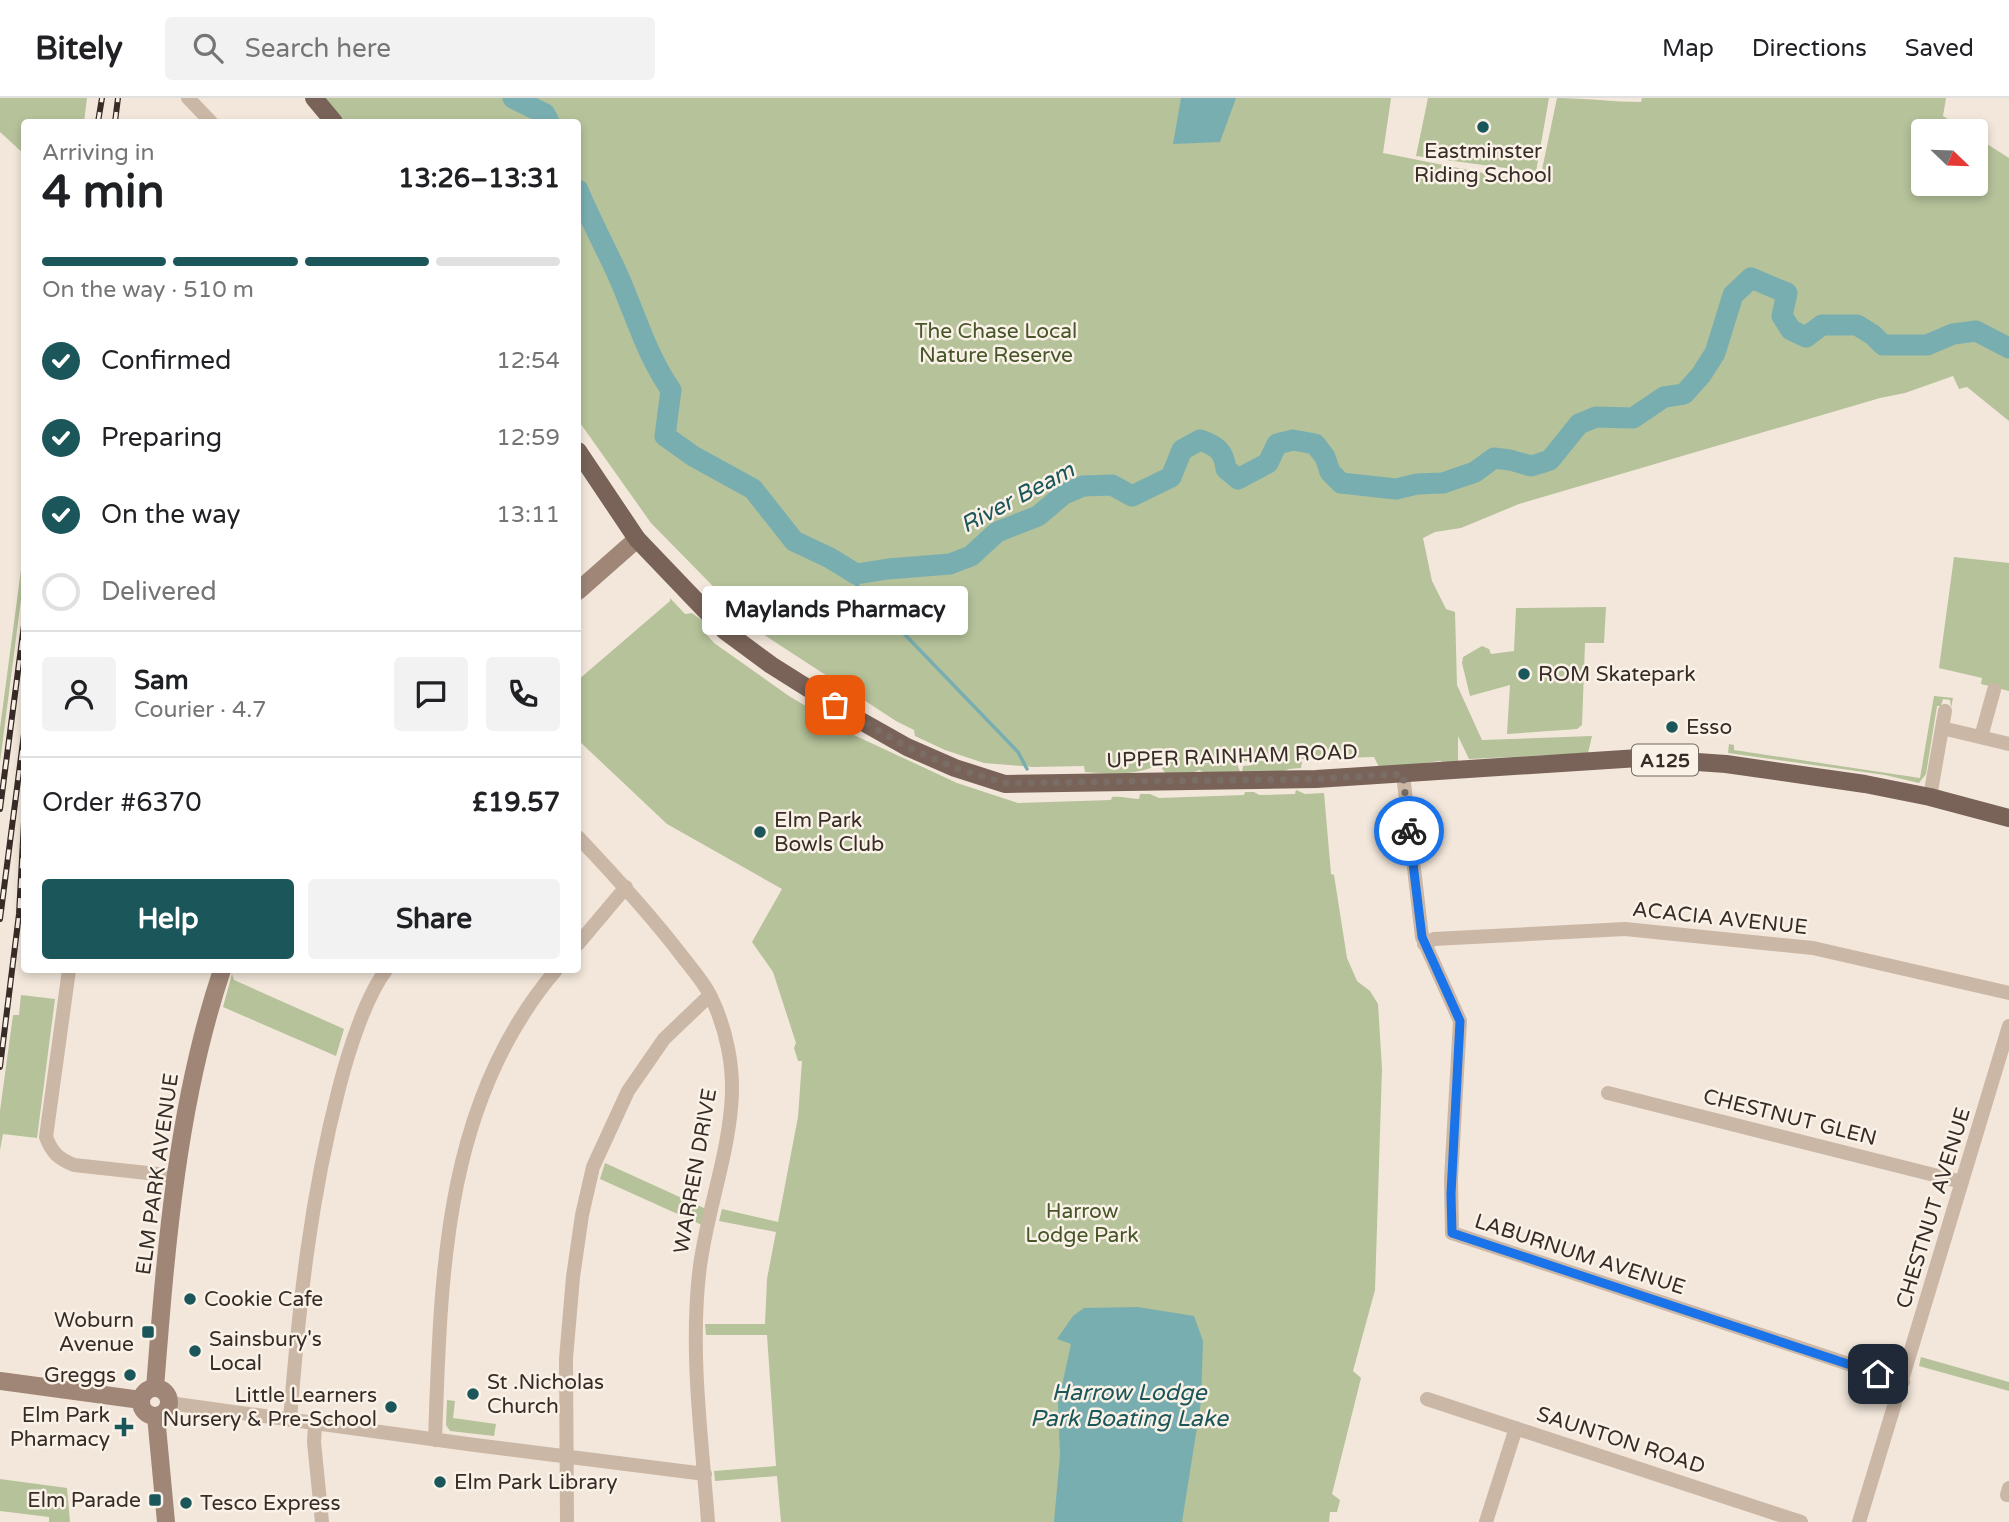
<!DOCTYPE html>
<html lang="en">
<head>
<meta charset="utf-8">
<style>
	:root { --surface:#fff; --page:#f2f2f2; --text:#202124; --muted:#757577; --line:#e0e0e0; --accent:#1b565a }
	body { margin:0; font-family:"Varela Round",sans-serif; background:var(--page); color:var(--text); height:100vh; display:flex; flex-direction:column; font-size:26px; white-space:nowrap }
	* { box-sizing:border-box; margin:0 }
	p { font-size:23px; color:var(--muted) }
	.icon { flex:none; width:38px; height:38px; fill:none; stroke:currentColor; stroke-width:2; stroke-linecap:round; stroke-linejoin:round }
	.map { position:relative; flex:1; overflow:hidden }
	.drawer { position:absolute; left:21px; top:21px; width:560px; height:854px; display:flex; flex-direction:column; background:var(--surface); border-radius:7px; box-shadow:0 4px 10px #0003 }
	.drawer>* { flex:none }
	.needle { width:46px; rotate:113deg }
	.controls { position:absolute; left:1911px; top:21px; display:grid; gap:14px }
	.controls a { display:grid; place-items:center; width:77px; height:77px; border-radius:7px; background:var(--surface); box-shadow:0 4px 10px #0003; font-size:35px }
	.pin { position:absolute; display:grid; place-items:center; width:60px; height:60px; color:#fff; margin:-30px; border-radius:14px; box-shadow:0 4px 10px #0006 }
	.courier { position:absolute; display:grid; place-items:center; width:70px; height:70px; margin:-35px; border:5px solid #1a73e8; border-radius:50%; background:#fff; color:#222; box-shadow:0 2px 9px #0007 }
	.bubble { position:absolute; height:49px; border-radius:7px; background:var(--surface); box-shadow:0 4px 10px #0003; font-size:23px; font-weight:700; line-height:49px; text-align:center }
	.overview em { font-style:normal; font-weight:700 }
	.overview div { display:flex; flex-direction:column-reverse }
	.overview { display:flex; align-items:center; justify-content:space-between; height:119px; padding:0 21px }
	h1 { font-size:46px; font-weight:700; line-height:52px }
	.bar { display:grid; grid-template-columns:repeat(4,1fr); gap:10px 7px; align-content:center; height:84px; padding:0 21px }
	.bar i { height:9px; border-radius:5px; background:var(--line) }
	.bar .current { background:var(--accent) }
	.bar p { grid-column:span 4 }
	.line { display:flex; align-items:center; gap:18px; padding:0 21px; border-top:2px solid var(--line) }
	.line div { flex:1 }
	.round { display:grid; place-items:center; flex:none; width:74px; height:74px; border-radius:7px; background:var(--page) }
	ol { padding:0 21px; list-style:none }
	li { display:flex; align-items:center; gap:21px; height:77px }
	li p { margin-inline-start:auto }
	li .icon { padding:7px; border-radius:50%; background:var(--accent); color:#fff; stroke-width:4 }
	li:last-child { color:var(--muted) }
	li i { width:38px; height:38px; border:4px solid var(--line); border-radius:50% }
	.cta { display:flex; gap:14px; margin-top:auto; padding:14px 21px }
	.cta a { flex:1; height:80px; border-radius:7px; background:var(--accent); color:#fff; font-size:28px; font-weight:700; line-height:80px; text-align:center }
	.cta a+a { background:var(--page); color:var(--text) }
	header { display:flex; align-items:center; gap:42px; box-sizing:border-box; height:98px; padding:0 35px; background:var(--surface); border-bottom:2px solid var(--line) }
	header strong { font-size:33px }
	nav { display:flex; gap:38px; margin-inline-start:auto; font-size:24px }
	.search { width:490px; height:63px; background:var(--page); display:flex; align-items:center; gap:18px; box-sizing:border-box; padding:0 24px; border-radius:7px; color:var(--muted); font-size:26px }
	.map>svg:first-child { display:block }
	.green { fill:#b5c29a }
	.water { fill:#79aeb1 }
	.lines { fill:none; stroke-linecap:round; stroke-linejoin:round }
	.stream { stroke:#79aeb1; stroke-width:3.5 }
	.river { stroke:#79aeb1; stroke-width:21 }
	.street { stroke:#cbb7a6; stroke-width:14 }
	.secondary { stroke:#9f8677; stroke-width:18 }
	.primary { stroke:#796358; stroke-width:18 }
	.rail-casing { stroke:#372c27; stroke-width:6 }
	.rail { stroke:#faf1e7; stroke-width:3.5; stroke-dasharray:10; stroke-linecap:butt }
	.done { stroke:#796d66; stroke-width:7; stroke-dasharray:0 12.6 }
	.route { stroke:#1a73e8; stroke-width:9 }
	.poi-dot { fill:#1b565a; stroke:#faf1e7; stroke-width:2.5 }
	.labels { text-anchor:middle; stroke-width:5; stroke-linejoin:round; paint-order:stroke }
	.shield { fill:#faf1e7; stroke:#726761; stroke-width:2 }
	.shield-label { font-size:19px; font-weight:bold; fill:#372c27 }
	.poi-label { font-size:21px; fill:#372c27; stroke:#faf1e7; text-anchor:start }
	.park-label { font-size:21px; fill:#46562a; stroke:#faf1e7 }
	.street-label { font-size:21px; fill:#372c27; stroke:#faf1e7 }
	.water-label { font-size:23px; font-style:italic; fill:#1b565a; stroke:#faf1e7 }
</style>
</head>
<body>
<header>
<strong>Bitely</strong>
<div class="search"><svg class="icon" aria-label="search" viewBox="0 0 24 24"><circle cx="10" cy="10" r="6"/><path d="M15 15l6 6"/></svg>Search here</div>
<nav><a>Map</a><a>Directions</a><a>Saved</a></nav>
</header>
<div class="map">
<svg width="2009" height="1424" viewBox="0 0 2009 1424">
	<rect width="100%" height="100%" fill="#f3e7db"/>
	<path class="green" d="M0,0h87l-3,24h-60v32l-24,-22z
		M324,0h1067l-8,55 156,31 18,-86c28,0 56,4 84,4l1,-4h304l-3,18 24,15h-44v53h53v-47l33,21v263l-42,-34 -8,2 -6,-13 -48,17 -25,5 -361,106 -58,24 -26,4 -12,6 9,43 14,28 9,3 2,73 25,55 110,-4 -4,17 -119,6 -11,-23v30l-18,-5 -60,8 -6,-12 -77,2 5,3 -1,6 -12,1 -10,4 -37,-1 1,-6 10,-1 -2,-4h-15l5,13h-34l-8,-4 -7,3 -26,1 -7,-10c-21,12 -50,10 -74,8l-1,-6 -51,1 -49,-4 -39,-13 -30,-14 -1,-6 -18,-9 -141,-92 -104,-106 -73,-103v-298h-234z
		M1428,0h121l-13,74 -120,-16z
		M24,449v29l-24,186v-34z
		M1954,459l55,6v128l-28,-7 1,-6 -43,-10z
		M670,500l15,16 7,-1 15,11 2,10 -2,1 7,8 75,53 67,40 101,47 61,20 93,-3 1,-3c10,-1 17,2 27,2l1,-5h10l9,4 85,-3 1,-3h9l5,3 36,-1 1,-4 9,4 19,-1 7,81 3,1 13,83 10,23 13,10 8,13 4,65 -7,221 -22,81 8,7 -29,116 8,6 -3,12h-7l-1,10h-548l-4,-46 -62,5 -1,-10 62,-5 -9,-131h-61l-1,-11h60l2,-45 9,-47 -57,-11 3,-12 56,13 20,-105 4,-56h-4l-4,-13 2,-5 -23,-71 -21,-30 30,-53 -115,-65 -89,-84v-60l92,-79z
		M1606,509l-2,36h-19l-3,82 -5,4 -70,5 3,-49 -40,11 -8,-33 1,-6 19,-11 7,3 2,5 23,-3 2,-43z
		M1934,598l19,2 -2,10 -1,-8 -7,-1 -2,7h-4l-11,68 -7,9 -34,-8 -157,-22 1,-9 5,1v5l186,28z
		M232,876l2,6 110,49 -8,27 -113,-49z
		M21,897l34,4 -18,139 -34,-4 -3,16v-39l13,-96h6z
		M605,1065l101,46 -4,16 -102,-46z
		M1921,1259l88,25v9l-90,-25z
		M447,1302l8,1 -2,17 43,6 -2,12 -44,-5 -4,-6z
		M0,1381l67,9 3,34h-21v-5l-49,-6z"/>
	<path class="water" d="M1181,0h55l-16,44 -47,2z
		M1138,1209l56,9 9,25 -2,61 -19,120h-128l6,-67 -2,-51 13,-60 -14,-5 16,-23 11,-8z"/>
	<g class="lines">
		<path class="stream" d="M835,464l183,190 9,17"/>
		<path class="river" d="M513,0l32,16 4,8
			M578,92c12,29 26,55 39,83 18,40 29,81 54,117l-6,46 28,20 60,33 41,52 36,17 26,16 32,-5 62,-5 21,-8 26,-24 41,-16 26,-22 19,-8 29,-1 20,11 39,-19 11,-27 18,-10c17,6 24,11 26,29l12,10 30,-16 9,-19 16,-4 22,4 10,13 5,15 11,11 55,6 21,-5 26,-1 32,-11 19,-14 16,2 21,6 10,-3 9,-3 29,-36 17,-7 37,1 31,-21 20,-3 17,-19 14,-22 18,-58 18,-17 36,15 -5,23 9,14 15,7 16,-12h35l16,10 10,10h44l26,-11 23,-3 33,17"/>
		<path class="street" d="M188,0l23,24
			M1942,630l3,-17
			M1981,639l13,-47
			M1403,676l19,163 38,84 -9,158 1,54 451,149
			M1930,699l12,-69 67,16
			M578,739c36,38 72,77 104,119 9,12 21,25 28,39 17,34 25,75 21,113 -5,56 -26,110 -32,166 -9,82 3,166 9,248
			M578,846l48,-57
			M1424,846l10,-5 191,-10 188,19 196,45
			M69,872l-23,167c6,16 13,22 28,28l101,11
			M1608,995l354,89
			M1427,1301l374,123
			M169,1305l306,42 230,29
			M290,1322c9,-115 20,-220 49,-332 9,-35 26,-90 47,-118
			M315,1326l-1,18 8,80
			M435,1342c6,-166 8,-337 121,-470
			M2007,1397l2,-7
			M567,1424l-1,-163 7,-82 9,-62 11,-48 35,-76 36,-52 46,-44
			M1486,1424l30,-94
			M1859,1424l150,-496"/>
		<path class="secondary" d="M578,493l59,-52
			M0,1283l141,19
			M155,1290c11,-141 22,-284 67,-418
			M141 1304a14 14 0 1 1 28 0a14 14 0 1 1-28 0Z
			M156,1318l10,106"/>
		<path class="primary" d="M314,0l20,24
			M578,353l59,88 88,92 46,34 81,51 55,31 48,21 50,16 311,-5 323,-21 87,6 139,20 65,13 79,21"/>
		<g class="rail-casing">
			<path id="rail" d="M98,24l4,-24
				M115,24l3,-24
				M0,711l24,-184
				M0,821l24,-185
				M0,969l19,-153 5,-92"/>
		</g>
		<use href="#rail" class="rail"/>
	</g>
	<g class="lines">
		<path class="done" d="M835,607l72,42 48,21 50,15 311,-4 87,-5 6,57"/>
		<path class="route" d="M1409,733l13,106 38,84 -9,173 1,39 426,141"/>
	</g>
	<g class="poi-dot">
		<circle cx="1483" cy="29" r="7"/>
		<circle cx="1524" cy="576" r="7"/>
		<circle cx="1672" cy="629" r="7"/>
		<circle cx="760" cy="734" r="7"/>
		<circle cx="190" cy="1201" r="7"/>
		<rect x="141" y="1227" width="14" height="14" rx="3.5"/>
		<circle cx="195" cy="1253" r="7"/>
		<circle cx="130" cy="1277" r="7"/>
		<circle cx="473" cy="1296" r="7"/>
		<circle cx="391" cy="1309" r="7"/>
		<path d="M120.5 1318.5h7v7h7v7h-7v7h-7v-7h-7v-7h7z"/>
		<circle cx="440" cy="1384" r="7"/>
		<rect x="148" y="1395" width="14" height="14" rx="3.5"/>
		<circle cx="186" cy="1405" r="7"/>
	</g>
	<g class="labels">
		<rect class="shield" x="1632" y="646.5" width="66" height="31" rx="5"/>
		<g class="shield-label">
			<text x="1665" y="669">A125</text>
		</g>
		<g class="poi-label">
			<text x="1483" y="60" text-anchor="middle">Eastminster<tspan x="1483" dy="24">Riding School</tspan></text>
			<text x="1538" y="583">ROM Skatepark</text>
			<text x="1686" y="636">Esso</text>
			<text x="774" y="729">Elm Park<tspan x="774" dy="24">Bowls Club</tspan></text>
			<text x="204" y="1208">Cookie Cafe</text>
			<text x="134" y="1229" text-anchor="end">Woburn<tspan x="134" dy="24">Avenue</tspan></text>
			<text x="209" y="1248">Sainsbury's<tspan x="209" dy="24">Local</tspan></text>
			<text x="116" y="1284" text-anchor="end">Greggs</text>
			<text x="487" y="1291">St .Nicholas<tspan x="487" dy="24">Church</tspan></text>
			<text x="377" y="1304" text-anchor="end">Little Learners<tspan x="377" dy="24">Nursery &amp; Pre-School</tspan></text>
			<text x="110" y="1324" text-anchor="end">Elm Park<tspan x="110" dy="24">Pharmacy</tspan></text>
			<text x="454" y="1391">Elm Park Library</text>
			<text x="141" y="1409" text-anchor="end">Elm Parade</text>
			<text x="200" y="1412">Tesco Express</text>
		</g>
		<g class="park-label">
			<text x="996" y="240">The Chase Local<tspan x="996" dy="24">Nature Reserve</tspan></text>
			<text x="1082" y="1120">Harrow<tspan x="1082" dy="24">Lodge Park</tspan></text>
		</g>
		<g class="street-label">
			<text transform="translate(1232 658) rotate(-2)" y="7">UPPER RAINHAM ROAD</text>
			<text transform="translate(1720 820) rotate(6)" y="7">ACACIA AVENUE</text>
			<text transform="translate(1790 1019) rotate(14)" y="7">CHESTNUT GLEN</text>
			<text transform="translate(695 1073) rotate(-80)" y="7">WARREN DRIVE</text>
			<text transform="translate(157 1076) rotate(-82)" y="7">ELM PARK AVENUE</text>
			<text transform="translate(1933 1110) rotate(-73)" y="7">CHESTNUT AVENUE</text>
			<text transform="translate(1580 1156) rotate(18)" y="7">LABURNUM AVENUE</text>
			<text transform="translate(1621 1342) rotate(18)" y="7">SAUNTON ROAD</text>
		</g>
		<g class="water-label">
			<text transform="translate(1017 399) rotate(-28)" y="8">River Beam</text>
			<text x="1129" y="1302">Harrow Lodge<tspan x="1129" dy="26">Park Boating Lake</tspan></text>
		</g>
	</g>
</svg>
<div class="controls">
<a><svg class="needle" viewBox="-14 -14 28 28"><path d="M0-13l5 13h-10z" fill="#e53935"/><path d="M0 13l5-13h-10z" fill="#757577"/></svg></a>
</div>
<div class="pin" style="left:835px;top:607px;background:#ea580c"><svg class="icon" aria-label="bag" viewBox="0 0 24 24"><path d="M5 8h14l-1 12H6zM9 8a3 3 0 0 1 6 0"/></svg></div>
<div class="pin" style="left:1878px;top:1276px;background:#1f2937"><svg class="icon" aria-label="home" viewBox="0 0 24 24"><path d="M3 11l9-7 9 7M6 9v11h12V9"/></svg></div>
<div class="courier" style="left:1409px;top:733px"><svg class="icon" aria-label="bike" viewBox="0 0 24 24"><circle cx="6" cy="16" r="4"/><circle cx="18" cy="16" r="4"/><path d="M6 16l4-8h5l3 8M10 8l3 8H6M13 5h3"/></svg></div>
<div class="bubble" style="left:702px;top:488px;width:266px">Maylands Pharmacy</div>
<section class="drawer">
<div class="overview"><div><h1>4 min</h1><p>Arriving in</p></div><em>13:26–13:31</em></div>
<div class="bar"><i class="current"></i><i class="current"></i><i class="current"></i><i></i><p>On the way · 510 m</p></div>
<ol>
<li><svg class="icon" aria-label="check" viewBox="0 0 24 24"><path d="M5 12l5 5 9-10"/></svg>Confirmed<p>12:54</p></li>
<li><svg class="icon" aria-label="check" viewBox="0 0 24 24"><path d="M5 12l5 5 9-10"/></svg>Preparing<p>12:59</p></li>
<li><svg class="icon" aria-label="check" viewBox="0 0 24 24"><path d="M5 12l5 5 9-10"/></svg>On the way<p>13:11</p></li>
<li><i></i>Delivered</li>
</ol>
<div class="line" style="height:126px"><a class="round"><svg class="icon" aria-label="person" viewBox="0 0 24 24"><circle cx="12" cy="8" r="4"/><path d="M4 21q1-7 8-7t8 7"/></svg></a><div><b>Sam</b><p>Courier · 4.7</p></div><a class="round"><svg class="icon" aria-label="chat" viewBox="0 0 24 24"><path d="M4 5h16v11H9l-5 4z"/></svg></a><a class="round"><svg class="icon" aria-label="phone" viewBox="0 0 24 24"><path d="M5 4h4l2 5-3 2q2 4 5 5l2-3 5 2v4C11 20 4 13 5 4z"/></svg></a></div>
<div class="line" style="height:91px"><div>Order #6370</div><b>£19.57</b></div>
<div class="cta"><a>Help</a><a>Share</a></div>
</section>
</div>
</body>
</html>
